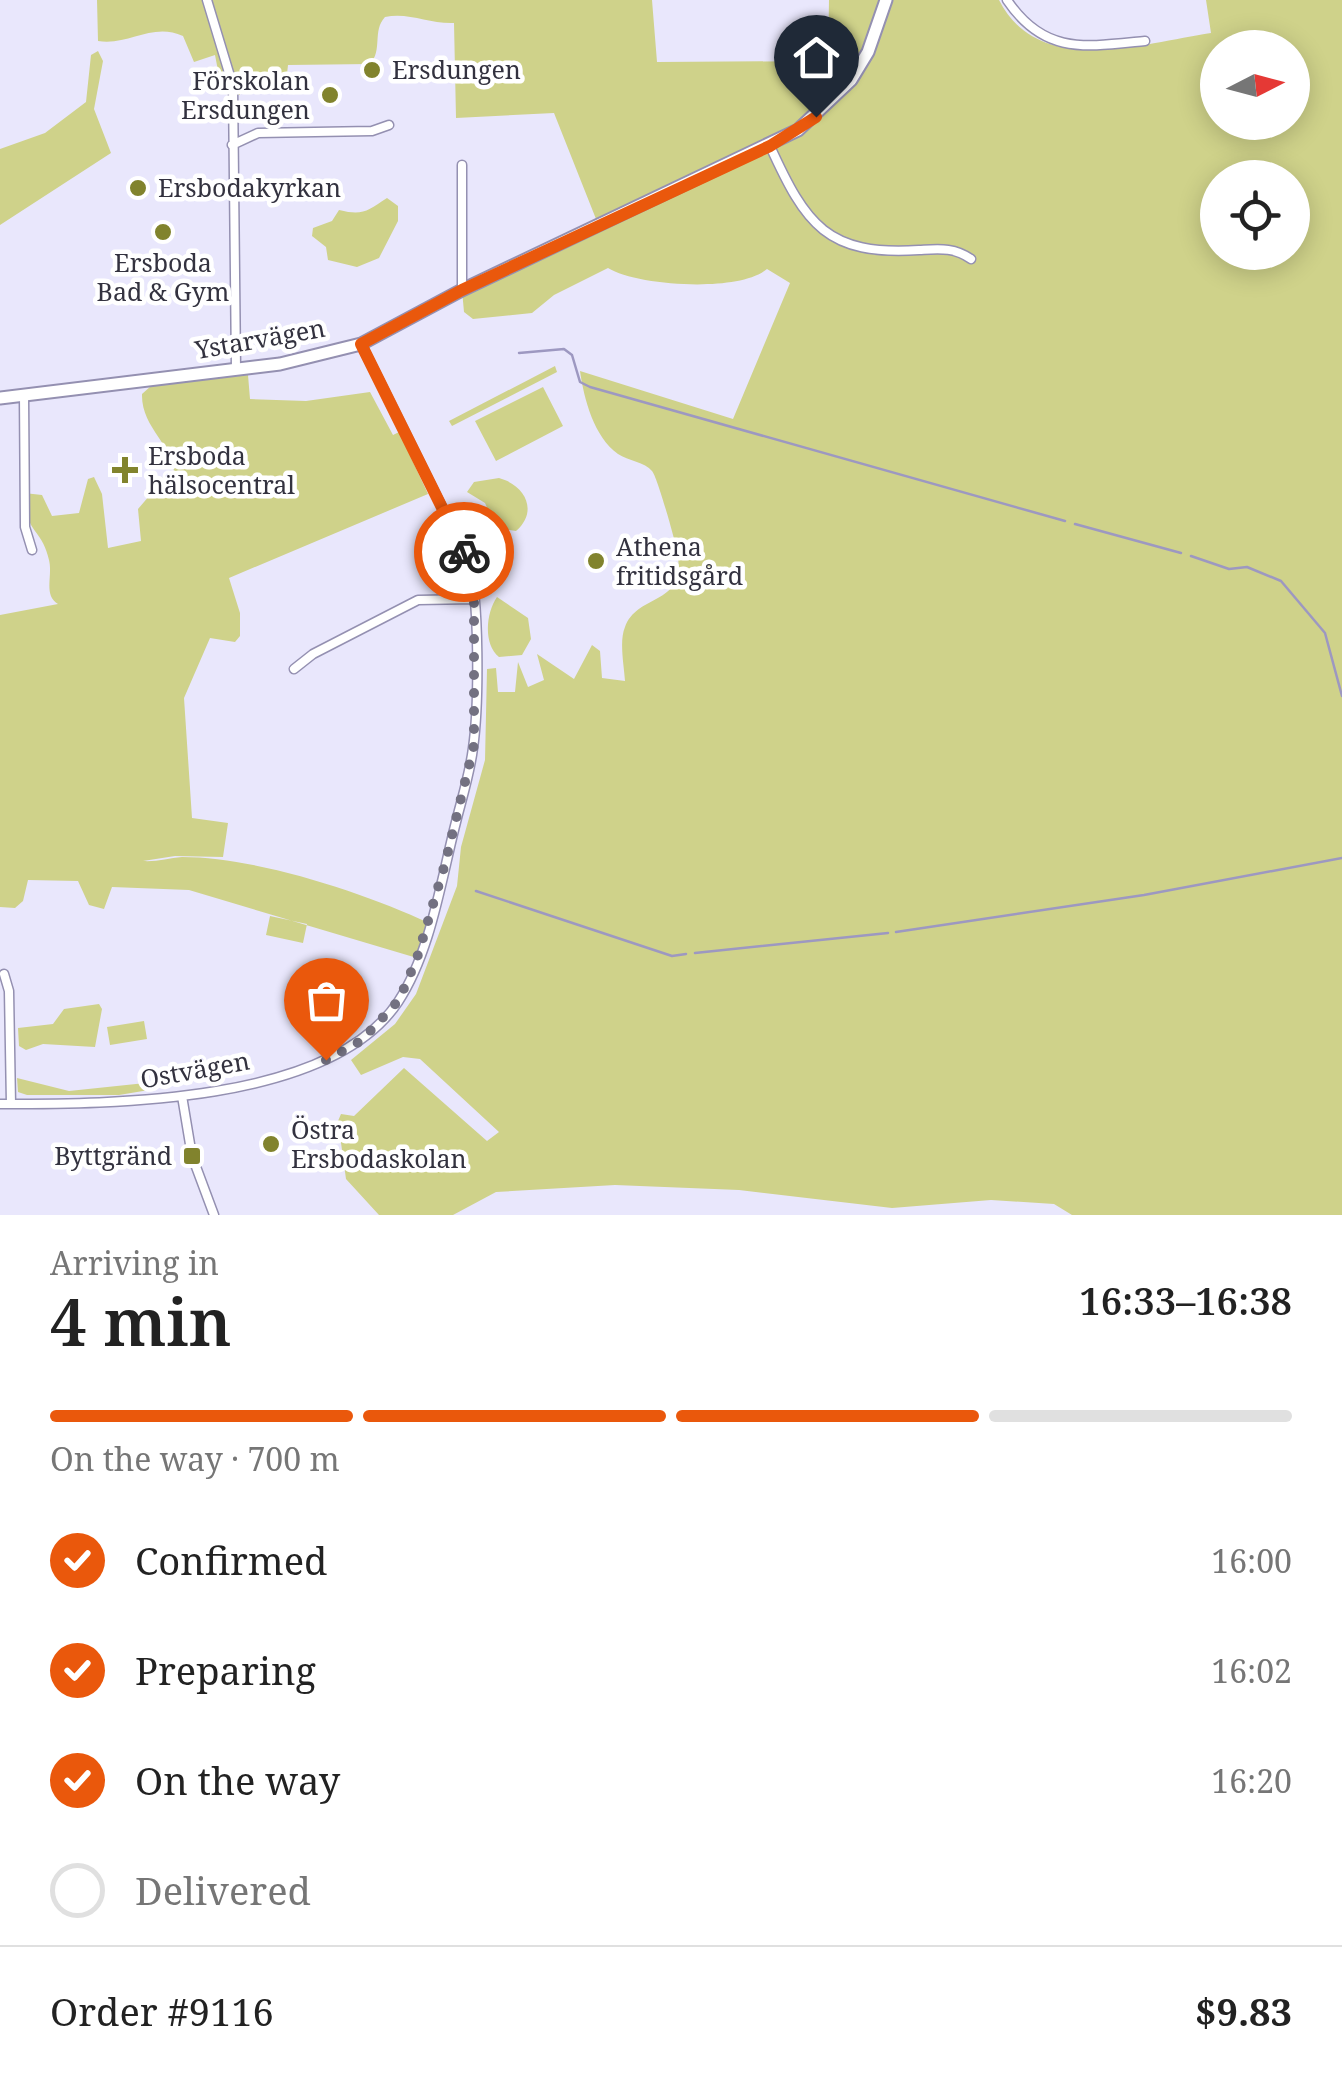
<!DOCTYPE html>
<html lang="en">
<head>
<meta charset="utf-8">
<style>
	:root { --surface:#fff; --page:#f2f2f2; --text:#222; --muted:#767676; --line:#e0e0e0; --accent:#ea580c }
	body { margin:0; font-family:"Noto Serif",serif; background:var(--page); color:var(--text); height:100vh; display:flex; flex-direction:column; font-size:38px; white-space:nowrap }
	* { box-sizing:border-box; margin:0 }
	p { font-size:32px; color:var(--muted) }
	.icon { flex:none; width:55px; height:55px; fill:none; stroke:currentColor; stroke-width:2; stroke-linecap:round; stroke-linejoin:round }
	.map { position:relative; height:1215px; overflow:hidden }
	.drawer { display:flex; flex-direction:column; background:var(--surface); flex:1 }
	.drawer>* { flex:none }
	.needle { width:65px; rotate:84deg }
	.fabs { position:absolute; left:1200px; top:30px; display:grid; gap:20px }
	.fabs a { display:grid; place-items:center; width:110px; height:110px; border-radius:50%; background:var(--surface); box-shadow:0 5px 25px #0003; font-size:50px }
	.pin { position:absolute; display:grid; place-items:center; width:85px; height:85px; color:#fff; margin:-102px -42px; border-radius:50% 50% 50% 0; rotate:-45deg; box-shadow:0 0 10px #0007 }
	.pin .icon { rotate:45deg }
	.courier { position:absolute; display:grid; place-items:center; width:100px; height:100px; margin:-50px; border:8px solid #ea580c; border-radius:50%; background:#fff; color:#222; box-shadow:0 2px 12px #0007 }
	.head em { font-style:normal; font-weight:600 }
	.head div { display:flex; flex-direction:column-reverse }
	.head { display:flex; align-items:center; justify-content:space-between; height:170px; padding:0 50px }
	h1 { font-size:65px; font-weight:600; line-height:75px }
	.bar { display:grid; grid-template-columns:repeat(4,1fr); gap:15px 10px; align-content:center; height:120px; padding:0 50px }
	.bar i { height:12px; border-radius:8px; background:var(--line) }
	.bar .selected { background:var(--accent) }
	.bar p { grid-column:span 4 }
	.line { display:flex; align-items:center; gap:25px; padding:0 50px; border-top:2px solid var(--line) }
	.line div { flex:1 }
	ol { padding:0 50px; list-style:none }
	li { display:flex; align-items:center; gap:30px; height:110px }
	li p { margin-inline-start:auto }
	li .icon { padding:10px; border-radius:50%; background:var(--accent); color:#fff; stroke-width:4 }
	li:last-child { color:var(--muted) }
	li i { width:55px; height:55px; border:5px solid var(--line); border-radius:50% }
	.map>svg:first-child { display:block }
	.green { fill:#cfd28a; fill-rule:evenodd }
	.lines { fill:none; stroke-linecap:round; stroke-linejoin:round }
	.stream { stroke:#9d98c1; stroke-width:2.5 }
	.street-casing { stroke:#9490b1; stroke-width:11 }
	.secondary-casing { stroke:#9490b1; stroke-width:15 }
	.street { stroke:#fff; stroke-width:8 }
	.secondary { stroke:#fff; stroke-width:11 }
	.done { stroke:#737181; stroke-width:10; stroke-dasharray:0 18 }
	.route { stroke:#ea580c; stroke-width:12 }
	.poi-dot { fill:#81832d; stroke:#fff; stroke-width:4 }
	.labels { text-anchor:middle; stroke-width:9; stroke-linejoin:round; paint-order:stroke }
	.poi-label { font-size:25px; fill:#33323f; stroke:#fff; text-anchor:start }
	.street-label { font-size:25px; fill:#33323f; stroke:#fff }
</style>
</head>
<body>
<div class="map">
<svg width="1342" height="1215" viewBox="0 0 1342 1215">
	<rect width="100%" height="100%" fill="#e9e7fc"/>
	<path class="green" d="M97,0h555l5,62 171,-1 1,-61h170c40,79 144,43 212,33l-5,-33h136v1215h-270l-18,-11 -63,-4 -99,8 -153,-18 -124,-5 -119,7 -43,23h-74l-33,-36 -8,-58 3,-7 13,2 50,-48 83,73 12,-9 -79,-73 -17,-2 -42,18 -10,-15 44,-36 21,-30 41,-108 4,-39 24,-87 2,-91 9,-1 2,24h17l3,-30 10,25 16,-7 -7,-26 37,25 18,-34 8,6 2,27 23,3c-1,-16 -6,-40 0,-54 13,-35 63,-20 52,-76 -2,-11 -20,-75 -25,-80 -7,-9 -24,-10 -34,-17 -24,-17 -34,-55 -38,-83l153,48 57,-136 -23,-14c-27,24 -130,17 -159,-1l-54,27 -22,18 -59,6 -9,-7 -2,-22 136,-66 -44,-111 -98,5 -2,-95c-25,1 -45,-11 -69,-6 -13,14 -2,33 -15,47l-82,1 -1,9 -47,1v20l-18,-4 -7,-36 -21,7 -11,-26c-31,-14 -54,10 -85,5zM1218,48h74v74h-74zM1218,178h74v74h-74z
		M98,51l5,10 -9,48 17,44 -111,72v-76l45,-16 41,-31 5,-47z
		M387,198l11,8v15l-19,37 -22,9 -29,-7 -2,-13 -14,-11 1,-8 19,-7 7,-11c24,6 28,1 48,-12z
		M555,366l2,6 -105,54 -3,-5z
		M248,375l2,24 56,2 64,-9 23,43 6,-3 29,62 -199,84 11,35v23l-5,6 -25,-4 -26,60 8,120 36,5 -5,34 -48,-1 -32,5c13,1 26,-3 39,-4 73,0 181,35 247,66l-12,35 -228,-68 -77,-3 -8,22 -15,-4 -11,-24 -50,-1 -5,21 -8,7 -15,-1v-292l58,-11c-15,-9 -5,-28 -9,-44 -7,-32 -24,-26 -25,-67l18,2 10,21 27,-3 9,-34 6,-2 8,17 6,54 33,-7 -3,-32 18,-21 18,-11c2,-31 -33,-48 -32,-83l9,-8z
		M543,387l20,39 -67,35 -21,-40z
		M499,478c26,7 40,33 17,53l-20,-3 -11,-25 -18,-11 7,-10z
		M467,507l30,40 -8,18 -28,-51z
		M497,597l31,21 3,21 -9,16 -23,2c-16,-13 -13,-44 -2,-60z
		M270,916l37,8 -4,19 -37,-8z
		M99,1004l3,5 -7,38 -52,-3 -17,6 -7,-4 -1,-18 35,-4 11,-15z
		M144,1021l3,18 -37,6 -3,-18z
		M17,1078l52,13 86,-9v7l-36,6h-92l-9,-3z"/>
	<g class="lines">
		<path class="stream" d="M519,353l45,-4 8,6 8,27 10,5 475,134
			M1075,524l106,29
			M1191,556l38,13 18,-2 34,14 44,52 17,63
			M476,891l196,65 14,-2
			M896,932l248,-37 198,-37
			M695,953l193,-20"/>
		<g class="street-casing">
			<path id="street" d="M207,0l26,86 3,283
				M1007,0c37,55 78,47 138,41
				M232,145l26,-12 114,-2 17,-6
				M770,146c36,79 57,110 149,104 20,-1 35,-3 52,9
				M462,290v-125
				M24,395l1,132 7,23
				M294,669l19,-15 105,-54 56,-1
				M4,974l5,17 2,113
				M182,1096l10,60 22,59
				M0,1104c111,0 330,0 398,-102 33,-50 43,-122 58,-180 6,-24 14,-49 17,-74 6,-42 7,-150 -5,-189l-107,-215"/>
		</g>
		<g class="secondary-casing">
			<path id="secondary" d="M0,398l280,-34 81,-20 101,-54 336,-160 53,-50 17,-28 18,-52"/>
		</g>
		<use href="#street" class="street"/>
		<use href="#secondary" class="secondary"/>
	</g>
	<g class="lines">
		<path class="done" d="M326,1060l35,-19 38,-41 18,-42 28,-94 29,-119v-146l-10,-47"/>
		<path class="route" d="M464,552l-103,-208 101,-54 308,-144 46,-29"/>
	</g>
	<g class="poi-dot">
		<circle cx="372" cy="70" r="10"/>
		<circle cx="330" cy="95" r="10"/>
		<circle cx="138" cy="188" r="10"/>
		<circle cx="163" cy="232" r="10"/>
		<path d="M120 455h10v10h10v10h-10v10h-10v-10h-10v-10h10z"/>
		<circle cx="596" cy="561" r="10"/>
		<circle cx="271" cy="1144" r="10"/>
		<rect x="182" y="1146" width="20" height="20" rx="5"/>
	</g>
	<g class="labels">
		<g class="poi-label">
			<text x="392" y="79">Ersdungen</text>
			<text x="310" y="90" text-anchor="end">Förskolan<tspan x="310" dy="29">Ersdungen</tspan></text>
			<text x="158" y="197">Ersbodakyrkan</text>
			<text x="163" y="272" text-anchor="middle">Ersboda<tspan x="163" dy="29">Bad &amp; Gym</tspan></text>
			<text x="148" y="465">Ersboda<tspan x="148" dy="29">hälsocentral</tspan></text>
			<text x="616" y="556">Athena<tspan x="616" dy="29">fritidsgård</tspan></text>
			<text x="291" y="1139">Östra<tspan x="291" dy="29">Ersbodaskolan</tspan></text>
			<text x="172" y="1165" text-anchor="end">Byttgränd</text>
		</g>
		<g class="street-label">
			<text transform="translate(260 339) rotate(-10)" y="9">Ystarvägen</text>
			<text transform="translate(195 1070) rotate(-10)" y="9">Ostvägen</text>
		</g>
	</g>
</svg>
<div class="fabs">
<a><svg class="needle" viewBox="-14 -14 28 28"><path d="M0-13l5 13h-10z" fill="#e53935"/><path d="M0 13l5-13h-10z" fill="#767676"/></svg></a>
<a><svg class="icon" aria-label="locate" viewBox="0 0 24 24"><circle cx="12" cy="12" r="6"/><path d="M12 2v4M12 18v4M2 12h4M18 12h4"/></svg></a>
</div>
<div class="pin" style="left:326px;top:1060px;background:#ea580c"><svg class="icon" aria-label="bag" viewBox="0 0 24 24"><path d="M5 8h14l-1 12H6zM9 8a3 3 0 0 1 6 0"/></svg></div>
<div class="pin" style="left:816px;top:117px;background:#1f2937"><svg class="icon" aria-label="home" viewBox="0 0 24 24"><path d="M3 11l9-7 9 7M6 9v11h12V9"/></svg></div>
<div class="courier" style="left:464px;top:552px"><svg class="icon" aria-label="bike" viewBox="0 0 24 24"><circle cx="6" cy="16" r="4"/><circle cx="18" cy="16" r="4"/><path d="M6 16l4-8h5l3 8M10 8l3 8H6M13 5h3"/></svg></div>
</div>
<section class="drawer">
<div class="head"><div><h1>4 min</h1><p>Arriving in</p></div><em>16:33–16:38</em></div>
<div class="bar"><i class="selected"></i><i class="selected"></i><i class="selected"></i><i></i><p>On the way · 700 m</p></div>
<ol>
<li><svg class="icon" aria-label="check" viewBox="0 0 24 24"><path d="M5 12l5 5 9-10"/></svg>Confirmed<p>16:00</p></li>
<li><svg class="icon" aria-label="check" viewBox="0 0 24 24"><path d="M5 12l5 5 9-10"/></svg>Preparing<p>16:02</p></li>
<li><svg class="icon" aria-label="check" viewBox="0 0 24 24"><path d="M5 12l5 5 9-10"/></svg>On the way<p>16:20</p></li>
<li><i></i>Delivered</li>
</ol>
<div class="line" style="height:130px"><div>Order #9116</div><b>$9.83</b></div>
</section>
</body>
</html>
